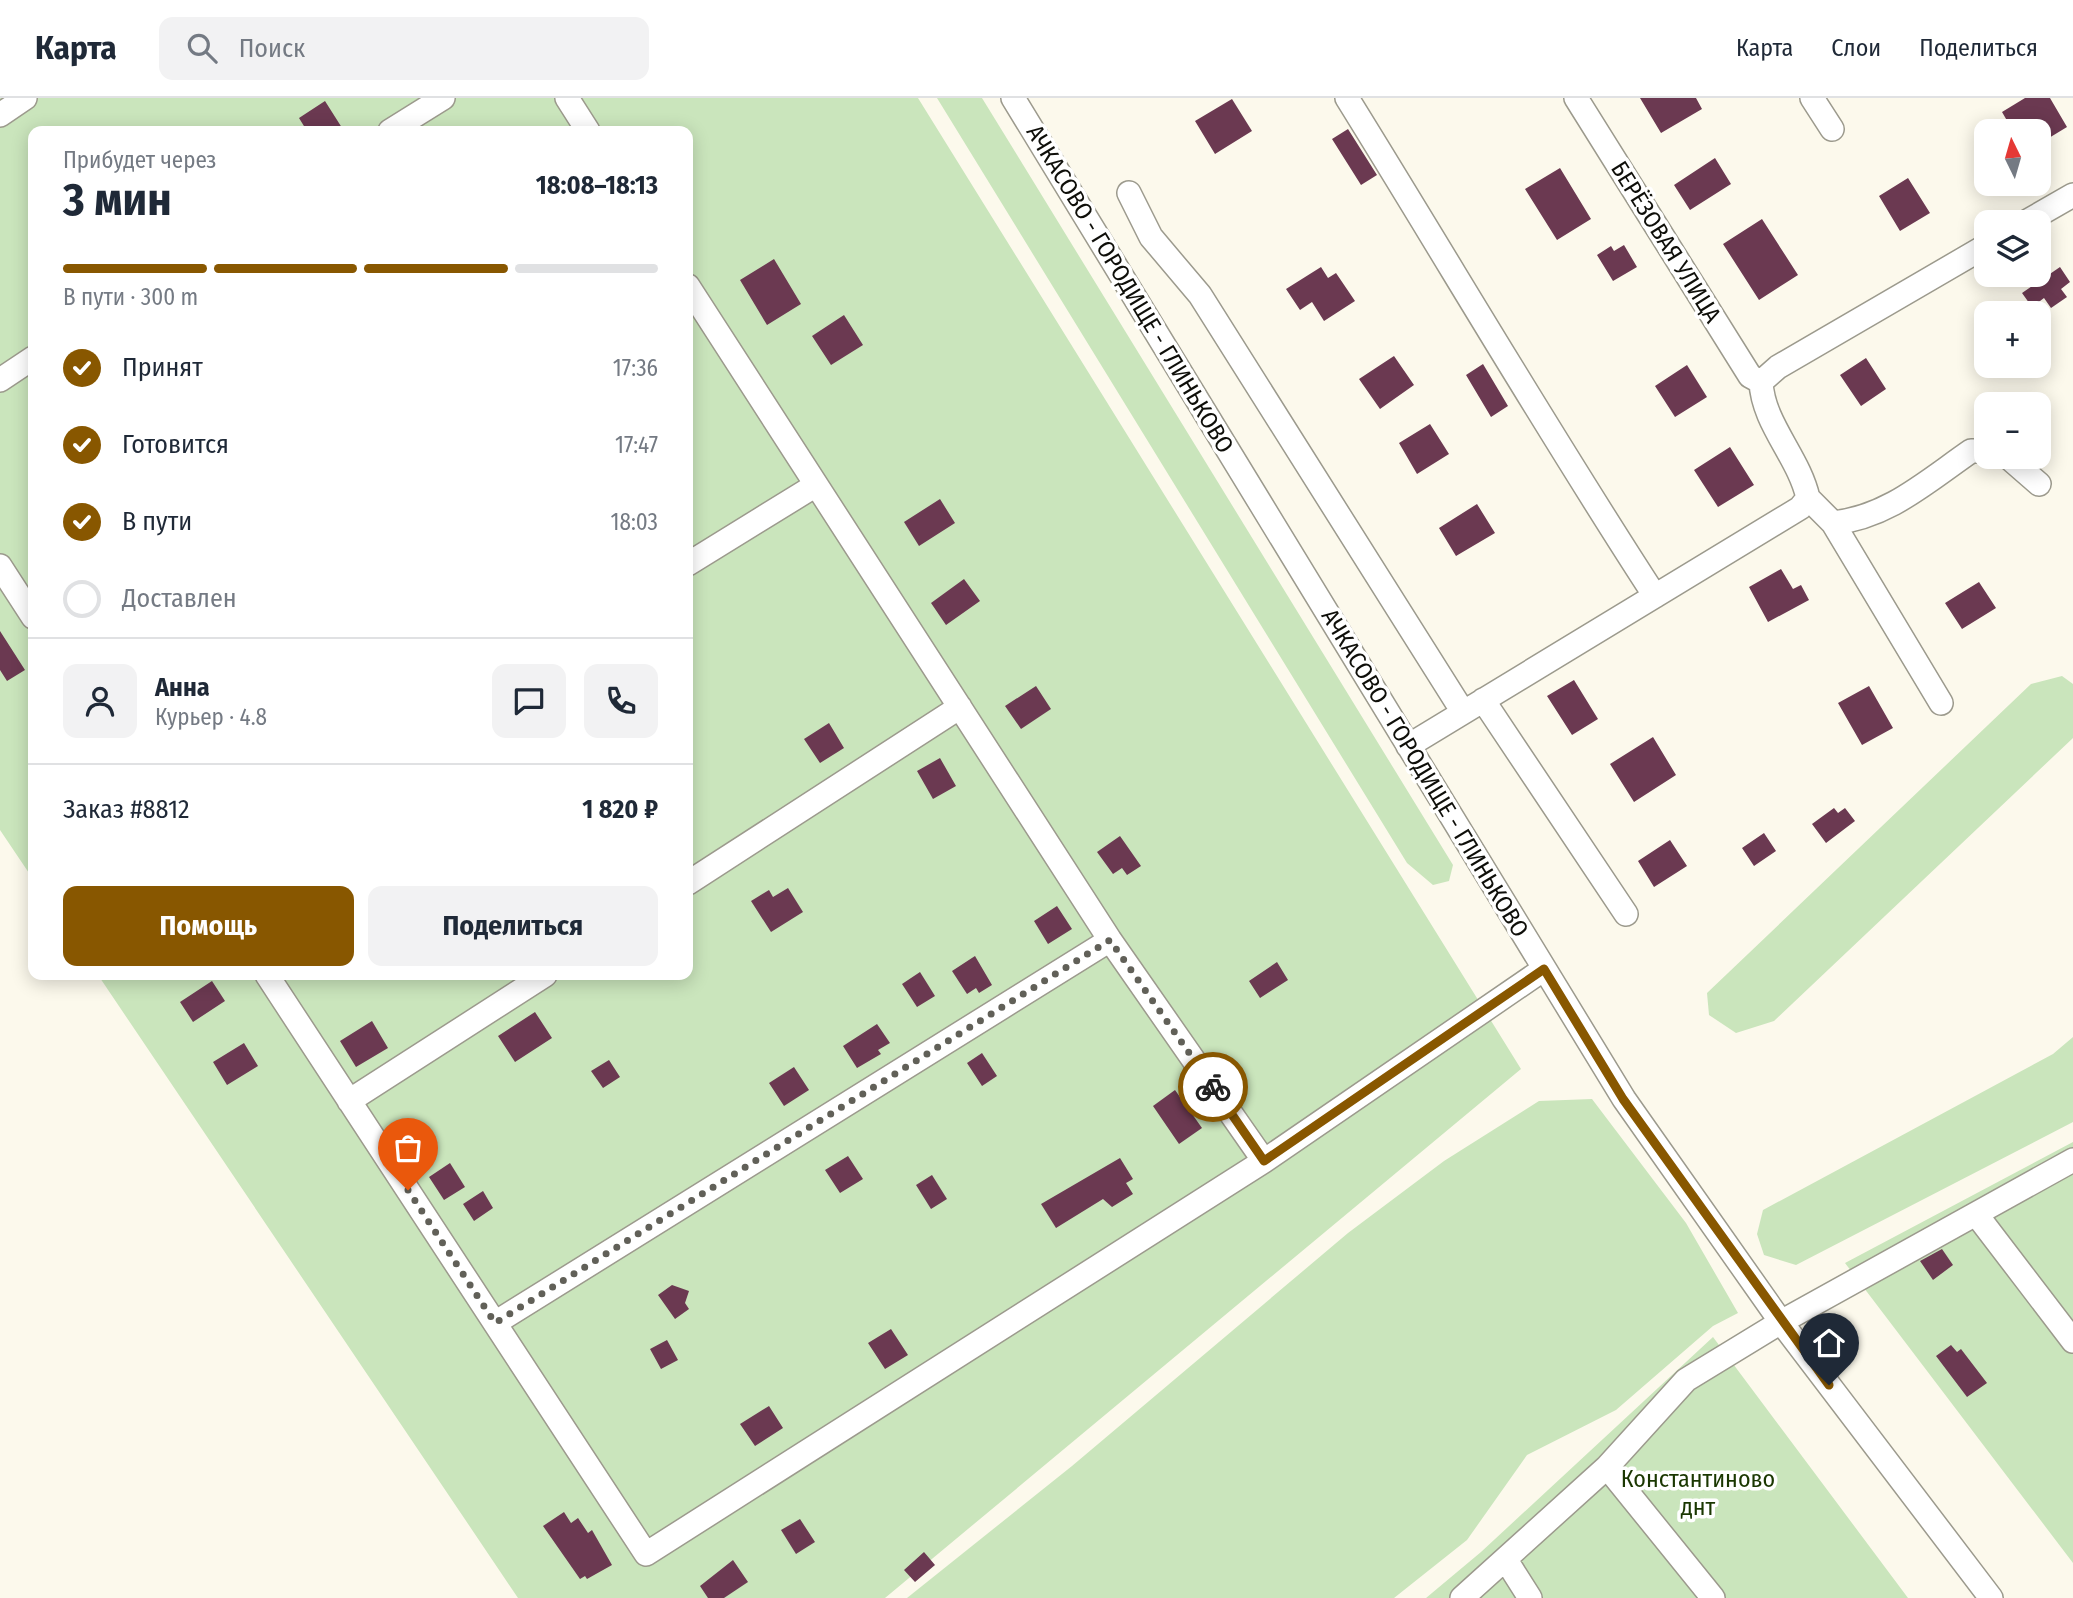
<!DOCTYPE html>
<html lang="ru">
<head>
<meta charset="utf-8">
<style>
	:root { --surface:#fff; --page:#f2f2f3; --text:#1f2937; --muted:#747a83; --line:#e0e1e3; --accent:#885700 }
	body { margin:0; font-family:"Fira Sans Condensed",sans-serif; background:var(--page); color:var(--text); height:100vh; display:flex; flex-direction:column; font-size:26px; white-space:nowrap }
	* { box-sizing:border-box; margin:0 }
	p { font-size:23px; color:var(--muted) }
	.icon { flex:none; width:38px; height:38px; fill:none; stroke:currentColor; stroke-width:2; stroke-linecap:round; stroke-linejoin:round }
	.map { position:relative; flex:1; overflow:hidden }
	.drawer { position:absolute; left:28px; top:28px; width:665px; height:854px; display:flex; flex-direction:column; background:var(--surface); border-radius:14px; box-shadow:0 4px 18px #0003 }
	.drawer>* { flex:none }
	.needle { width:46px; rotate:355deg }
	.fabs { position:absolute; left:1974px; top:21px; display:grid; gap:14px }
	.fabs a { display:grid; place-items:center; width:77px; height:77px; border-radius:14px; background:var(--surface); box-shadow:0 4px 18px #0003; font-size:35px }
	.pin { position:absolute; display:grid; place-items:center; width:60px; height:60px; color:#fff; margin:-72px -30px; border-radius:50% 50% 50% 0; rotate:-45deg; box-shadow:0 0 7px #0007 }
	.pin .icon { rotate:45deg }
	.courier { position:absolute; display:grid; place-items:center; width:70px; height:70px; margin:-35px; border:5px solid #885700; border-radius:50%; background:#fff; color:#222; box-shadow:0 2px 9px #0007 }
	.overview em { font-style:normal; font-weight:700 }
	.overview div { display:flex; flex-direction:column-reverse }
	.overview { display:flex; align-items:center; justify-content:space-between; height:119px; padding:0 35px }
	h1 { font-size:46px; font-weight:700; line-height:52px }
	.bar { display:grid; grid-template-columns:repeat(4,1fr); gap:10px 7px; align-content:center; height:84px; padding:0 35px }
	.bar i { height:9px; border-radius:5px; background:var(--line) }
	.bar .on { background:var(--accent) }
	.bar p { grid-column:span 4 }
	.line { display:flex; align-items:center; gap:18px; padding:0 35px; border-top:2px solid var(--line) }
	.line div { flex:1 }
	.round { display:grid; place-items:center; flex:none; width:74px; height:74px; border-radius:14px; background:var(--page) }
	ol { padding:0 35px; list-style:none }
	li { display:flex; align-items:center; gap:21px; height:77px }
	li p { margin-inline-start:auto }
	li .icon { padding:7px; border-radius:50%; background:var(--accent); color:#fff; stroke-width:4 }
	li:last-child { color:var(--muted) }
	li i { width:38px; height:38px; border:4px solid var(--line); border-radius:50% }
	.action { display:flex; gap:14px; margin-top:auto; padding:14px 35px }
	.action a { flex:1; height:80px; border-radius:14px; background:var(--accent); color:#fff; font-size:28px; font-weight:700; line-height:80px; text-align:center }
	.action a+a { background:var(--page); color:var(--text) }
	header { display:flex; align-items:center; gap:42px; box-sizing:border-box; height:98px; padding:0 35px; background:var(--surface); border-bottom:2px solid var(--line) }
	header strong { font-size:33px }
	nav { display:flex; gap:38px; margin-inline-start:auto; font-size:24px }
	.search { width:490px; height:63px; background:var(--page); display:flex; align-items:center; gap:18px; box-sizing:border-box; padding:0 24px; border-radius:14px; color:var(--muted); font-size:26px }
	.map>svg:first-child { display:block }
	.green { fill:#cae5bc }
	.building { fill:#6b3951 }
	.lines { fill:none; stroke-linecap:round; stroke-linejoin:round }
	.minor-casing { stroke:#9c9a8d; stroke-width:26 }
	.minor { stroke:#fff; stroke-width:23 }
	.done { stroke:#616058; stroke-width:7; stroke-dasharray:0 12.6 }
	.route { stroke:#885700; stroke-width:9 }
	.labels { text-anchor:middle; stroke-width:7; stroke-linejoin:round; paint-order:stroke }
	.street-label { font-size:24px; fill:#0e0e09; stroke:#fff }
	.park-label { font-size:24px; fill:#1a3701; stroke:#fff }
</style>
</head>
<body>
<header>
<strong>Карта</strong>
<div class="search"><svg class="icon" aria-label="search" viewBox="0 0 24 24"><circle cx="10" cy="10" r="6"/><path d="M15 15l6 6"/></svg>Поиск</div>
<nav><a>Карта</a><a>Слои</a><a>Поделиться</a></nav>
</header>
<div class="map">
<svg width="2073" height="1500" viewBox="0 0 2073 1500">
	<rect width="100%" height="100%" fill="#fcf9ec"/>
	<path class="green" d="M0,0h918l603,971 -636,529h-367l-420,-623h590v-844h-655v748l-33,-49z
		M937,0h45l471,767 -4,16 -16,4 -26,-22z
		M2062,578l11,8v54l-299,283 -38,12 -27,-18 -2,-22 324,-309z
		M2073,939v85l-277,143 -32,-10 -7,-21 6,-24 290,-156z
		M1592,1001l94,124 52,90 -25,13 -97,84 -89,45 -60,85 -73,58h-487l165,-132 276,-233 96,-72 95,-60z
		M2073,1044v421l-228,-300z
		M1713,1239l195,261h-482l55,-46z"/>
	<path class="building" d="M1640,0h56l6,11 -41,24z
		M2025,0h25l17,29 -28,17v-13h-26l-11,-19z
		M1232,1l20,32 -37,23 -20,-33z
		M325,3l19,30h-37l-8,-13z
		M1348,31l29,46 -16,10 -29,-46z
		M1715,60l16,26 -41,26 -16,-25z
		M1560,70l31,51 -34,21 -32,-51z
		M1908,80l22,35 -30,18 -21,-35z
		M1762,121l36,56 -39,25 -36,-56z
		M1624,147l13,22 -24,14 -16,-26 14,-9 3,5z
		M774,161l27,45 -34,21 -27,-45z
		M1321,169l7,11 8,-5 19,28 -31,20 -12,-19 -12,8 -14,-21z
		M2060,169l10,15 -9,7 6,8 -16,11 -7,-10 -12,9 -10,-14z
		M844,217l19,30 -32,20 -19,-29z
		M1394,258l20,29 -34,24 -21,-30z
		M1866,260l20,31 -25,17 -21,-31z
		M1483,266l25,42 -17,11 -25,-42z
		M1687,267l20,32 -32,20 -20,-31z
		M1430,326l19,30 -32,20 -18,-31z
		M1730,349l24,38 -36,22 -24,-37z
		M940,401l15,24 -36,23 -15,-24z
		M1477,406l18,29 -39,23 -17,-28z
		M1781,471l12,20 8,-4 8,15 -41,22 -19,-35z
		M964,481l16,22 -34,24 -15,-22z
		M1979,484l17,26 -34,21 -17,-26z
		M0,533l25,39 -18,11 -7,-11z
		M1574,582l24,39 -26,16 -25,-39z
		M1036,588l15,23 -30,20 -16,-23z
		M1869,588l24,42 -31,17 -24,-42z
		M829,625l15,25 -24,15 -16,-24z
		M1653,639l23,38 -42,27 -24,-38z
		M940,660l16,28 -23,13 -16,-28z
		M1834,710l4,5 7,-5 10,13 -29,22 -14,-19z
		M1764,735l12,18 -22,15 -12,-18z
		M1120,738l21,30 -14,9 -5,-7 -9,6 -16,-22z
		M1670,742l17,26 -33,21 -16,-26z
		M788,790l15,24 -32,20 -20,-31 18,-11 4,7z
		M1057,808l15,23 -24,15 -14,-23z
		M975,858l17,29 -13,8 -3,-5 -9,6 -15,-23z
		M1277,864l11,18 -28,18 -11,-17z
		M920,874l15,24 -18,11 -15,-23z
		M212,883l13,20 -32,21 -13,-20z
		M535,914l17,26 -37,24 -17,-26z
		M372,923l16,27 -32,19 -16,-26z
		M877,926l13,19 -12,7 3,4 -24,14 -14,-22z
		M244,945l14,23 -31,19 -14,-23z
		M982,955l15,23 -15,10 -15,-23z
		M609,962l11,17 -17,11 -12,-17z
		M794,969l15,23 -25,16 -15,-23z
		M1175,992l27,38 -23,16 -26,-38z
		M848,1058l15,23 -23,14 -15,-23z
		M1120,1060l13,21 -7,4 7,11 -21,13 -9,-8 -47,29 -15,-24z
		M450,1065l15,24 -21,13 -15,-23z
		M932,1077l15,24 -16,10 -15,-24z
		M483,1093l10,17 -19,13 -11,-17z
		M1942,1151l11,16 -20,15 -13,-19z
		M672,1187l17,6 -4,12 4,6 -14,10 -17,-24z
		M891,1231l17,26 -23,14 -17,-26z
		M667,1242l11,20 -17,9 -11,-20z
		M1951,1247l6,7 4,-3 26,34 -20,14 -31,-41z
		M769,1308l14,22 -28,18 -15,-22z
		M564,1414l7,11 7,-5 10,15 4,-3 20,35 -25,14 -2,-3 -5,3 -37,-53z
		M800,1421l15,23 -19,12 -15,-24z
		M924,1454l11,13 -20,17 -11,-12z
		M733,1462l15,22 -24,16h-16l-8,-12z"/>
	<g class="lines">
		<g class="minor-casing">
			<path id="minor" d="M567,0l21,33
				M1013,0l611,1001 157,223 210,276
				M1347,0c103,166 201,334 308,498
				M1576,0l174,278 11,6
				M1812,0l20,31
				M0,17l25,-17
				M390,33l53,-33
				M1129,95l22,44 49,58 263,417
				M2026,124l47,-27
				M688,188l422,654 154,221 280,-192
				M0,282l33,-22
				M2008,359l31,27
				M1808,400l25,25 108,180
				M1833,425c55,-6 93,-41 138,-72h15
				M688,466l128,-79
				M0,468l33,51
				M1483,602l143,214
				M1408,648l392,-238 8,-10c-9,-41 -45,-74 -47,-116l17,-15 208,-121
				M688,785l272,-176
				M267,877l379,579 618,-393
				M349,1003l196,-126
				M1976,1116l97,127
				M495,1225l615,-383
				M1506,1462l24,38
				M1462,1500l145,-131
				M1713,1500l-106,-131 79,-87 95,-58 292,-162"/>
		</g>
		<use href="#minor" class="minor"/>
	</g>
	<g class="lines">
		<path class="done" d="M408,1092l87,133 615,-383 103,147"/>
		<path class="route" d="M1213,989l51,74 280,-192 79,130 206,286"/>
	</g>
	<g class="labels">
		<g class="street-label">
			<text transform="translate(1666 144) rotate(58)" y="8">БЕРЁЗОВАЯ УЛИЦА</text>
			<text transform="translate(1130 191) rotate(59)" y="8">АЧКАСОВО - ГОРОДИЩЕ - ГЛИНЬКОВО</text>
			<text transform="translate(1425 675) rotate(59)" y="8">АЧКАСОВО - ГОРОДИЩЕ - ГЛИНЬКОВО</text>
		</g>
		<g class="park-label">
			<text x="1698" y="1389">Константиново<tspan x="1698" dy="28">днт</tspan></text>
		</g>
	</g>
</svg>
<div class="fabs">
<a><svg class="needle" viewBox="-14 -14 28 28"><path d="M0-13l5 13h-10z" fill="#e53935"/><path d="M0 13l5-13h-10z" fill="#747a83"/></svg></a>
<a><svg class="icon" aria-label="layers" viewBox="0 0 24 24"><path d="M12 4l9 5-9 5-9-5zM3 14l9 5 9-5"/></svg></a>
<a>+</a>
<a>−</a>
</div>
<div class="pin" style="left:408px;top:1092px;background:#ea580c"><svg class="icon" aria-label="bag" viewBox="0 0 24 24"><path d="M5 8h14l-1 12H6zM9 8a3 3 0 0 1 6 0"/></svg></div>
<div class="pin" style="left:1829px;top:1287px;background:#1f2937"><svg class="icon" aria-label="home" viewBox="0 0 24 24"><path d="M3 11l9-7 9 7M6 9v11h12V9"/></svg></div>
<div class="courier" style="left:1213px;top:989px"><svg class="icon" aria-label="bike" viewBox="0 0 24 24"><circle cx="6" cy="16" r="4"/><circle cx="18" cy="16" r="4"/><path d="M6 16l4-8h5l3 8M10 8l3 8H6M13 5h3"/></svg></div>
<section class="drawer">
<div class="overview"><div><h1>3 мин</h1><p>Прибудет через</p></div><em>18:08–18:13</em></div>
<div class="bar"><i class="on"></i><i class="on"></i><i class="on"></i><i></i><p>В пути · 300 m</p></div>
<ol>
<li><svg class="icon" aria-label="check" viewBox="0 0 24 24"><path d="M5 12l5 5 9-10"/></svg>Принят<p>17:36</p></li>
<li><svg class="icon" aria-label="check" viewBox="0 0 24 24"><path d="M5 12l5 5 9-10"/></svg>Готовится<p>17:47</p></li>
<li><svg class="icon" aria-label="check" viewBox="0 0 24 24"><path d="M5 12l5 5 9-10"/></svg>В пути<p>18:03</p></li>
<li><i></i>Доставлен</li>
</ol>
<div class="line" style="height:126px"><a class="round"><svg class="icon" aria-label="person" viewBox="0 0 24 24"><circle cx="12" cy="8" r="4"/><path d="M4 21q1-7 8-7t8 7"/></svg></a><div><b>Анна</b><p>Курьер · 4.8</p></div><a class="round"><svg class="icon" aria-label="chat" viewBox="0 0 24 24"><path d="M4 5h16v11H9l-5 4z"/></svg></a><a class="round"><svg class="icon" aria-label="phone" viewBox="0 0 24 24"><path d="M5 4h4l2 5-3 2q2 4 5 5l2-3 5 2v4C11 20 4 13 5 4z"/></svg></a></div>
<div class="line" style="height:91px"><div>Заказ #8812</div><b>1 820 ₽</b></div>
<div class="action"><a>Помощь</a><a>Поделиться</a></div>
</section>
</div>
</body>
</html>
